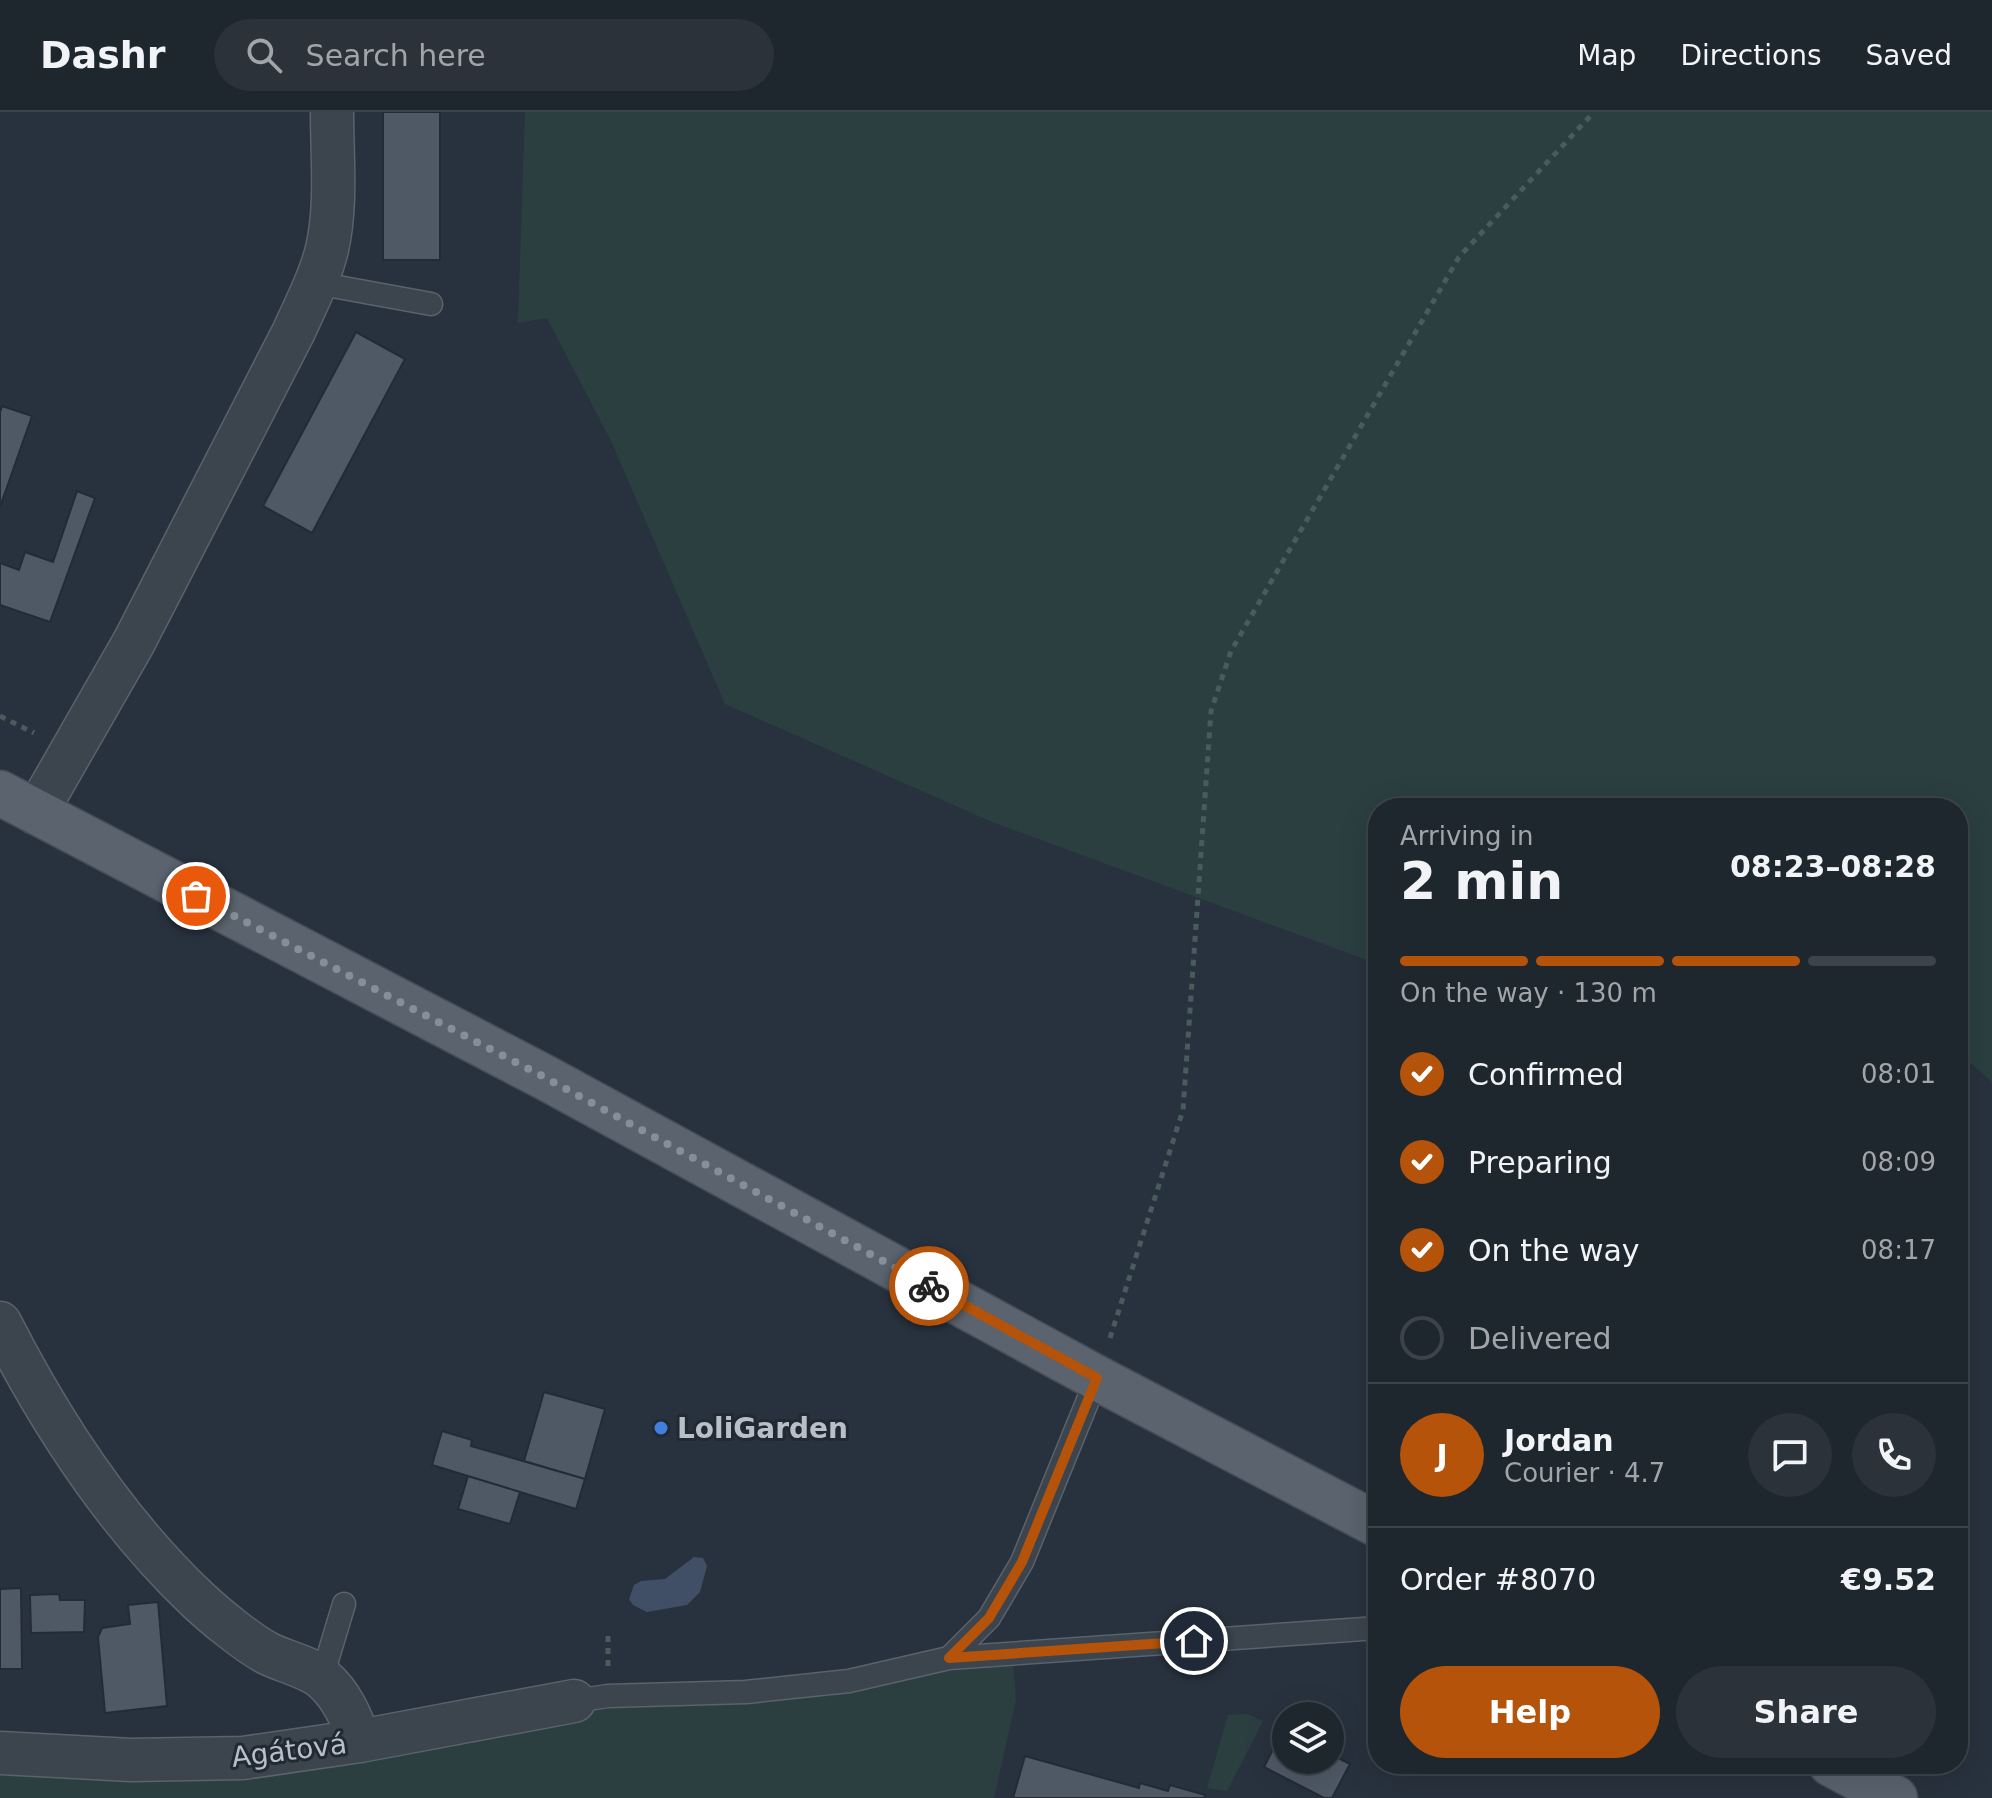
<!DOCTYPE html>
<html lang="en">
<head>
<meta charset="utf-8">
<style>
	:root { --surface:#1e262e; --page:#2b323a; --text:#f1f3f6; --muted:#a1a5aa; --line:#3c434a; --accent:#b45309 }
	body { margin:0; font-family:"DejaVu Sans",sans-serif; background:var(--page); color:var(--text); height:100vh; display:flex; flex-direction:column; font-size:30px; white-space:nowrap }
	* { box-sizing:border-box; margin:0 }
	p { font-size:26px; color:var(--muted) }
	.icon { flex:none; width:44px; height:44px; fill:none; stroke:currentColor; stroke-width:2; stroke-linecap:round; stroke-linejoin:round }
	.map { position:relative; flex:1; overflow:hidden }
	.side { position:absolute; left:1368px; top:686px; width:600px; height:976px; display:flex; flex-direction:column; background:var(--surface); border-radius:32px; box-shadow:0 8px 32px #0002,0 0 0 2px var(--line) }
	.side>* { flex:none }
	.controls { position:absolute; left:1272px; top:1590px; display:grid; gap:16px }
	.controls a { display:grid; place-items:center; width:72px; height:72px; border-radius:50%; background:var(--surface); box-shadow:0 8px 32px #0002,0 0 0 2px var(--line); font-size:40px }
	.pin { position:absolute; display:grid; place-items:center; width:68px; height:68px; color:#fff; margin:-34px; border:4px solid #fff; border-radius:50%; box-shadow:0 2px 8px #0007 }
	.courier { position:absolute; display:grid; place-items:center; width:80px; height:80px; margin:-40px; border:6px solid #b45309; border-radius:50%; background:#fff; color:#222; box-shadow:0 2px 10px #0007 }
	.headline em { font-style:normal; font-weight:800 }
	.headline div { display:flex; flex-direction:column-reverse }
	.headline { display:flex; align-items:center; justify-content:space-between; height:136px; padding:0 32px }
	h1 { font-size:52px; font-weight:800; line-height:60px }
	.bar { display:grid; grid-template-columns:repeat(4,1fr); gap:12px 8px; align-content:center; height:96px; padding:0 32px }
	.bar i { height:10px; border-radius:6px; background:var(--line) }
	.bar .selected { background:var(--accent) }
	.bar p { grid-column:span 4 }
	.line { display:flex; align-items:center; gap:20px; padding:0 32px; border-top:2px solid var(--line) }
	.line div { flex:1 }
	.round { display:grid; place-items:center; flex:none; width:84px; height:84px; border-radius:42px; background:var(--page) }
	ol { padding:0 32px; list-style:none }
	li { display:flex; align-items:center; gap:24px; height:88px }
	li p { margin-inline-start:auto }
	li .icon { padding:8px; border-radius:50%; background:var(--accent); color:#fff; stroke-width:4 }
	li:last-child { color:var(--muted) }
	li i { width:44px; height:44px; border:4px solid var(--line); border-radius:50% }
	.button { display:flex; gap:16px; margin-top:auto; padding:16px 32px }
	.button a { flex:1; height:92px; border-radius:48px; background:var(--accent); color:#fff; font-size:32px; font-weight:800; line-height:92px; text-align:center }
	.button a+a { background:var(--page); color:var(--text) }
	header { display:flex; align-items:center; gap:48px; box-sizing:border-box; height:112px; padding:0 40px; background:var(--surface); border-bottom:2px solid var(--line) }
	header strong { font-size:38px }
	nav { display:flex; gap:44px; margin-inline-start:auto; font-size:28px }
	.search { width:560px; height:72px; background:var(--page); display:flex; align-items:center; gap:20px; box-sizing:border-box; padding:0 28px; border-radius:44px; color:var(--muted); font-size:30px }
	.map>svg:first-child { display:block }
	.green { fill:#2b3f40 }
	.water { fill:#404f65 }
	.building { fill:#4f5966; stroke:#232b35; stroke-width:2 }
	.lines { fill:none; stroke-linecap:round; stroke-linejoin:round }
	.lane-casing { stroke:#5a626c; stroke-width:25 }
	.street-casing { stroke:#5a626c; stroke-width:45 }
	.primary-casing { stroke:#464d57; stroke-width:47 }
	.path { stroke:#4a5b5e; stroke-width:5; stroke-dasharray:6 6; stroke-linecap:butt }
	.lane { stroke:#3c444e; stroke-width:22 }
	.street { stroke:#3c444e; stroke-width:42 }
	.primary { stroke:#5a636e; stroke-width:44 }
	.done { stroke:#868e98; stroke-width:8; stroke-dasharray:0 14.4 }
	.route { stroke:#b45309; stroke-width:10 }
	.shop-dot { fill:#3f7fe0; stroke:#212933; stroke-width:3 }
	.labels { text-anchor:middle; stroke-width:6; stroke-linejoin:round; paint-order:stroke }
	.poi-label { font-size:28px; font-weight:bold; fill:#b9bfc9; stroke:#212933; text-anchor:start }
	.street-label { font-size:28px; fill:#b9bfc9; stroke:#212933 }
</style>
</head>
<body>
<header>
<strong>Dashr</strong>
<div class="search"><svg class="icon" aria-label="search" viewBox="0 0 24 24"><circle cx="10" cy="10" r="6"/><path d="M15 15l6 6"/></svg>Search here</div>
<nav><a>Map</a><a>Directions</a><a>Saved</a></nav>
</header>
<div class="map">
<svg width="1992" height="1686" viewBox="0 0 1992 1686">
	<rect width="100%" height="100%" fill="#28323e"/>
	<path class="green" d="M525,0h1467v970l-34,-30v-244h-580v156l-386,-142 -267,-118 -114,-263 -64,-123 -29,5z
		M949,1546l64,6 3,36 -22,98h-994v-45l131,7 443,-59 172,-9z
		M1247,1602l16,7 -36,70 -20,-3 21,-73z"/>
	<path class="water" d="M694,1445l9,1 4,8 -7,26 -13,13 -40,7 -14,-7 -4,-6 5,-14 7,-4 24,-2z"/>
	<path class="building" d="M383,0h57v148h-57z
		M356,220l49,27 -93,174 -49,-27z
		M2,294l30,10 -32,91v-95z
		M77,379l18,7 -45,124 -50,-17v-42l19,7 6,-18 28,10z
		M544,1280l61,17 -20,70 -61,-18z
		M442,1319l30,9 -1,6 114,33 -9,30 -144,-44z
		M468,1364l52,16 -10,32 -52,-15z
		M21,1476l1,81h-22v-80z
		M59,1482l1,6h25l-1,32 -53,1 -1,-38z
		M158,1490l9,104 -62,7 -7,-76 4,-9 28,-4 -2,-19z
		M1283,1618l3,2v28h44v-6l20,10 -18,34h-8l-60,-31z
		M1025,1644l114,32 1,-5 28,8 2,-6 35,10 -1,3h-191z"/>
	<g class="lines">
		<g class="lane-casing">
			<path id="lane" d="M316,171l115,21
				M949,1546l429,-30
				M322,1565l22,-73
				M574,1589l34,-5 138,-4 103,-11 100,-23 40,-40 33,-56 75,-184"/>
		</g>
		<g class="street-casing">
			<path id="street" d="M36,701l98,-171 160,-311c12,-27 26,-53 33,-82 10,-43 5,-93 5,-137
				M0,1211c51,100 117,201 199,278 16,15 49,42 68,52 17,9 41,13 56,26 19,16 28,39 37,62
				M0,1641l131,7 112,-2 117,-17 214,-40"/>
		</g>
		<g class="primary-casing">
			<path id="primary" d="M0,681l546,285 551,300 281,147
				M1831,1652l64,34"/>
		</g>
		<path class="path" d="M0,604l34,17
			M1110,1226l73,-228 28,-399 20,-60 228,-394 135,-145
			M608,1554v-31"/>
		<use href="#lane" class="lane"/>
		<use href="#street" class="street"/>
		<use href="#primary" class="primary"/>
	</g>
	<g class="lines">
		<path class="done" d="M196,784l350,182 383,208"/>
		<path class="route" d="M929,1174l168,92 -75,184 -33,56 -40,40 245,-17"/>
	</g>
	<circle class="shop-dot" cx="661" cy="1316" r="8"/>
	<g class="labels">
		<g class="poi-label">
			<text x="677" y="1326">LoliGarden</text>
		</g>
		<g class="street-label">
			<text transform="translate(289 1638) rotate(-7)" y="10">Agátová</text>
		</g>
	</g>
</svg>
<div class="controls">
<a><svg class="icon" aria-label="layers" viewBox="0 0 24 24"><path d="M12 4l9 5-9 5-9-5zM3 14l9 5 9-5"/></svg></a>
</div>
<div class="pin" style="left:196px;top:784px;background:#ea580c"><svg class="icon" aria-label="bag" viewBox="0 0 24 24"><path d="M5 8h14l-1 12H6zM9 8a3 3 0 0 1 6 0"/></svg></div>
<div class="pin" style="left:1194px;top:1529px;background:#1f2937"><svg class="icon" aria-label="home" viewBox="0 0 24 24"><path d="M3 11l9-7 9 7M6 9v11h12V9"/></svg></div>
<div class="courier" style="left:929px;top:1174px"><svg class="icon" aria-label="bike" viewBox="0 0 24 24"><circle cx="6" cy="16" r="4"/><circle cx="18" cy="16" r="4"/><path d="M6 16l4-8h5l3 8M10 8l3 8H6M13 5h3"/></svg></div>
<section class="side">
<div class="headline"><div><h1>2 min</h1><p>Arriving in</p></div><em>08:23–08:28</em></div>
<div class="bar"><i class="selected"></i><i class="selected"></i><i class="selected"></i><i></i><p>On the way · 130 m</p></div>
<ol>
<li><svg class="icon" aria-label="check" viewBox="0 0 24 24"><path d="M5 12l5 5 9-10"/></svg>Confirmed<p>08:01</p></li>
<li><svg class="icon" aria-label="check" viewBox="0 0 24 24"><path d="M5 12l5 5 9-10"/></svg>Preparing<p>08:09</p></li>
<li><svg class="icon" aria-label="check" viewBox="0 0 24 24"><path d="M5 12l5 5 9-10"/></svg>On the way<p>08:17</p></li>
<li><i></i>Delivered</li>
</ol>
<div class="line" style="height:144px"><b class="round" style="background:var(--accent);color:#fff">J</b><div><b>Jordan</b><p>Courier · 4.7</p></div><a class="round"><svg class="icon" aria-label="chat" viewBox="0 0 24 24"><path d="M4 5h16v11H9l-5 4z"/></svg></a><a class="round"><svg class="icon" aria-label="phone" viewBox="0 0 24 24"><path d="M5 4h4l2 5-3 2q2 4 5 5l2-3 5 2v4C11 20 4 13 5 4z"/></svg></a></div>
<div class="line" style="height:104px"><div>Order #8070</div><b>€9.52</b></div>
<div class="button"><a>Help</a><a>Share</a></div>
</section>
</div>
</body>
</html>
